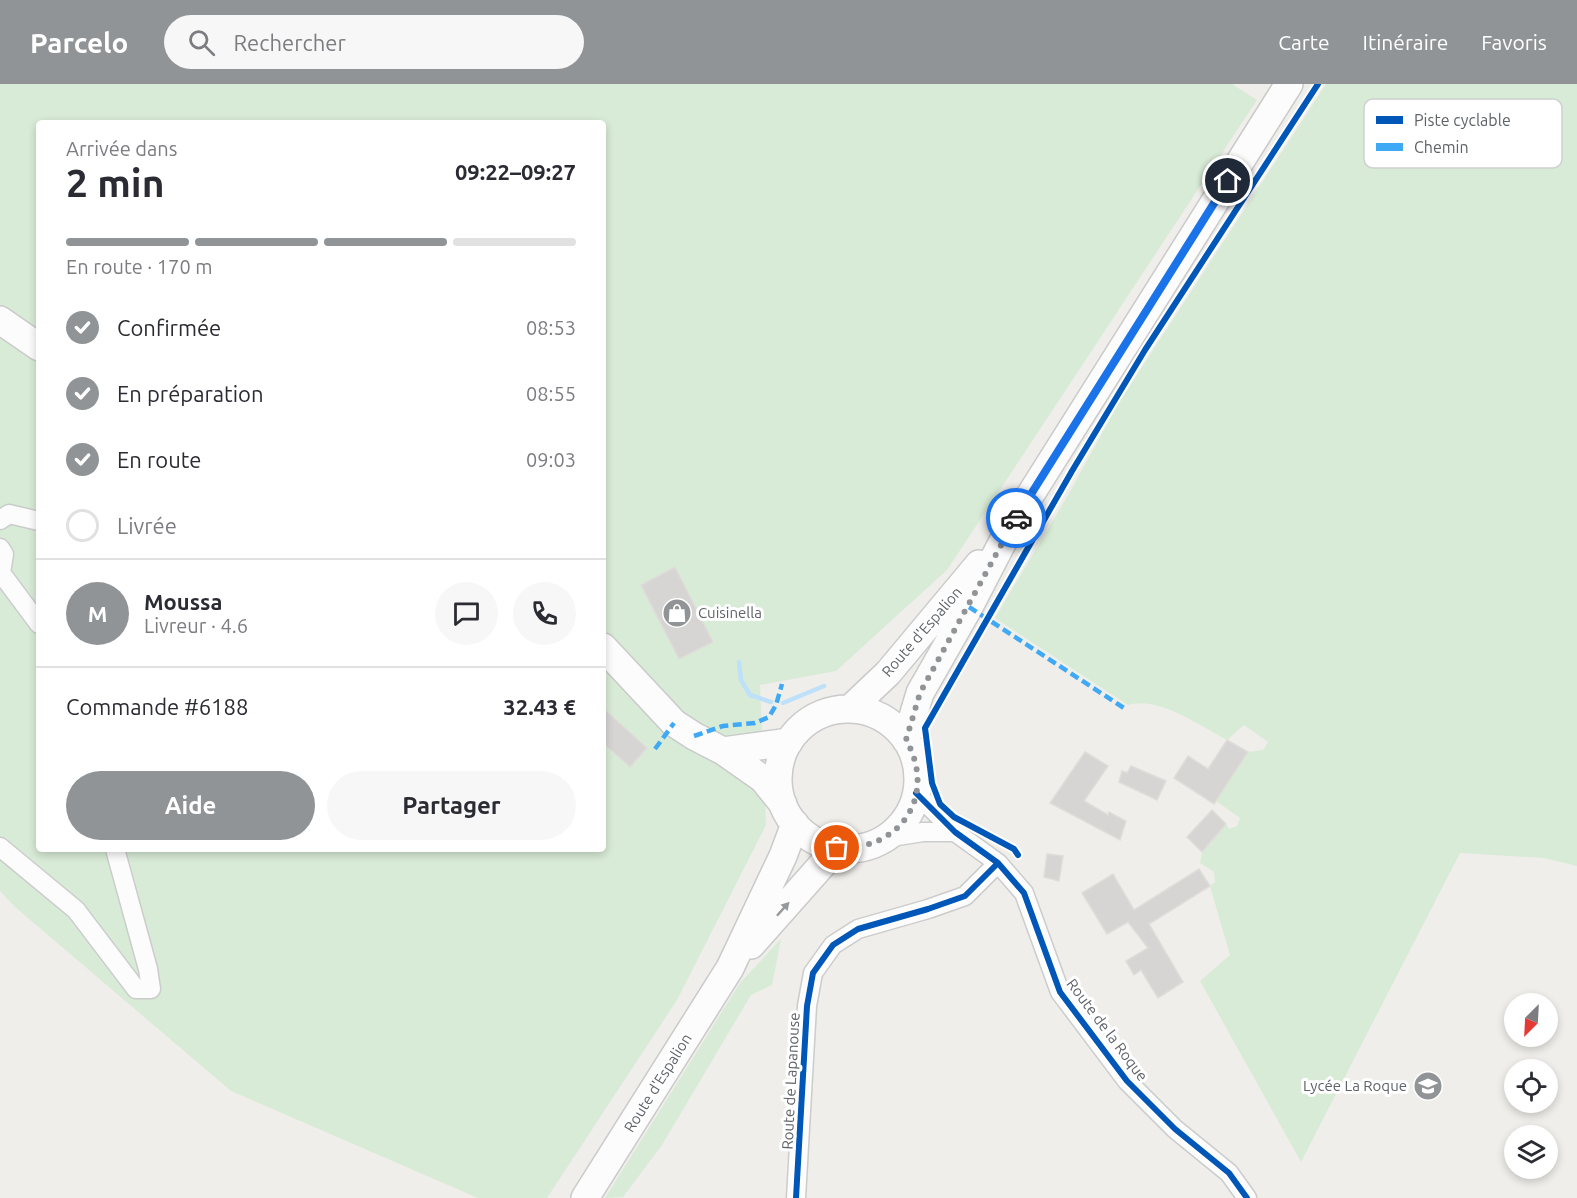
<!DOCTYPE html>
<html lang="fr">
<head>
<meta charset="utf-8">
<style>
	:root { --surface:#fff; --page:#f7f7f7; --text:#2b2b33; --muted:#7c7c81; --line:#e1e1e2; --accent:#919496 }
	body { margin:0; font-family:Ubuntu,sans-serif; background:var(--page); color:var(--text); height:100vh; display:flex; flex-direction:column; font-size:22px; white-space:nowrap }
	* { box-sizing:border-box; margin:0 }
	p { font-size:20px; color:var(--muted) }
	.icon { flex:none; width:33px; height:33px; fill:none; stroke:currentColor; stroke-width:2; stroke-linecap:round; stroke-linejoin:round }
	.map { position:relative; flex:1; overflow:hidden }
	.sheet { position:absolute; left:36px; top:36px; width:570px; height:732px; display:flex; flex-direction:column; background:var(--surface); border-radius:6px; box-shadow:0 3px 9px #0003 }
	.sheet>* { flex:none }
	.needle { width:39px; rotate:204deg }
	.tools { position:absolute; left:1504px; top:909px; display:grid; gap:12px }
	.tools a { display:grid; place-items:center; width:54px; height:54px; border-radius:50%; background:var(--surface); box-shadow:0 3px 9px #0003; font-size:30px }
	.pin { position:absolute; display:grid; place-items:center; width:51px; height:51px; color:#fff; margin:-26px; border:3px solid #fff; border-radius:50%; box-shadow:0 2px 6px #0007 }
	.courier { position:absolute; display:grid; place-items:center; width:60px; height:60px; margin:-30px; border:4px solid #1a73e8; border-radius:50%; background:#fff; color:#222; box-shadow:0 2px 8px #0007 }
	.overview em { font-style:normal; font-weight:700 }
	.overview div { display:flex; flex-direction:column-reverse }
	.overview { display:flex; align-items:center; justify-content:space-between; height:102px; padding:0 30px }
	h1 { font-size:39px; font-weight:700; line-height:45px }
	.bar { display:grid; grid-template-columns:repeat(4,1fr); gap:9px 6px; align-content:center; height:72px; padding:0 30px }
	.bar i { height:8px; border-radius:4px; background:var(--line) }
	.bar .selected { background:var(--accent) }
	.bar p { grid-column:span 4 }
	.line { display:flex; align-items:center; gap:15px; padding:0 30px; border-top:2px solid var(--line) }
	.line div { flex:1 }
	.round { display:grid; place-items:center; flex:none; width:63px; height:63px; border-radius:32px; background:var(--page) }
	ol { padding:0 30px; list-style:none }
	li { display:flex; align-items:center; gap:18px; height:66px }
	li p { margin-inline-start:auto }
	li .icon { padding:6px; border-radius:50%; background:var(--accent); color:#fff; stroke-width:4 }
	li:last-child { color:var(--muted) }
	li i { width:33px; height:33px; border:3px solid var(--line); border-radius:50% }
	.primary-button { display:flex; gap:12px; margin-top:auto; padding:12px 30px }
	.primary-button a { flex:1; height:69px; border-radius:36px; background:var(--accent); color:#fff; font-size:24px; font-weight:700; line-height:69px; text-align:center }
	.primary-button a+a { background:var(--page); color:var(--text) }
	header { display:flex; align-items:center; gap:36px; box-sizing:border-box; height:84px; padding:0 30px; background:var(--accent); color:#fff }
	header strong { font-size:28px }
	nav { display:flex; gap:33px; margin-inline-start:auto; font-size:21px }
	.search { width:420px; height:54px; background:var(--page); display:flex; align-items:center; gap:15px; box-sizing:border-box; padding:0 21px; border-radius:33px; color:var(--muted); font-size:22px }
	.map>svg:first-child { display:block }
	.green { fill:#d8ebd6; fill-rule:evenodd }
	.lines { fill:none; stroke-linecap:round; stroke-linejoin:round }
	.stream { stroke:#bfe0f9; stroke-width:4.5 }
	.building { fill:#d6d5d3; stroke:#deddd9; stroke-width:1.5 }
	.street-casing { stroke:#cbcccc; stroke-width:21 }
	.secondary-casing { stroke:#cacacb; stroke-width:30 }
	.street { stroke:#fdfcfc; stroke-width:18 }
	.secondary { stroke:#fdfcfc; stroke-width:27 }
	.quiet { stroke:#3fa9f5; stroke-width:4.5; stroke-dasharray:9 4.5; stroke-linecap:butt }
	.cycleway-casing { stroke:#fff; stroke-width:10 }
	.cycleway { stroke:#0057b8; stroke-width:6 }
	.oneway { fill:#96999c }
	.done { stroke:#919496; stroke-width:6; stroke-dasharray:0 10.8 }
	.route { stroke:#1a73e8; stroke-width:8 }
	.labels { text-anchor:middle; stroke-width:6; stroke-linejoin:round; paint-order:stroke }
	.poi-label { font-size:15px; fill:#5f6368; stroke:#fff; text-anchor:start }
	.street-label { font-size:15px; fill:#5f6368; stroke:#fff }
	.key { fill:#fff; stroke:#cfd0d2; stroke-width:1.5 }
	.key-label { font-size:16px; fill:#5f6368 }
</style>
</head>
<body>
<header>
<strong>Parcelo</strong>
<div class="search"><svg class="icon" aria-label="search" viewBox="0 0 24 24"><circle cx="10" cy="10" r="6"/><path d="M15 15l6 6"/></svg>Rechercher</div>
<nav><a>Carte</a><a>Itinéraire</a><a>Favoris</a></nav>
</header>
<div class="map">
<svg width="1577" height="1114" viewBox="0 0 1577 1114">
	<rect width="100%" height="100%" fill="#efeeea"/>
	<path class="green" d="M0,0h1232l25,16 -310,470 -111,101 -76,14 6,140 -89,175 -130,198h-69l-247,-107 -216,-184 -15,-16zM39,39h564v726h-564z
		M1326,0h251v782l-33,-8 -84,-5 -159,309 -101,-181 30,-26 -20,-69 5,-4 -1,-10 -14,-9 2,-11 24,-28 3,5 8,-3 3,-8 -24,-17 32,-49 15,-2 5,-8 -24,-17 -17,15c-27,-14 -68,-44 -99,-35l-133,-87 76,-128 47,-86z
		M781,855l-9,46 -21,10 -89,150 -39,52 -18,1 135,-215z"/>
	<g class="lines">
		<path class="stream" d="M739,578l2,18 9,15 21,7
			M783,619l41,-17"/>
	</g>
	<path class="building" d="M675,483l38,75 -34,17 -38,-74z
		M603,624l44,40 -17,19 -27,-24z
		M1227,656l21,12 -34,52 -40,-26 14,-22 20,13z
		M1085,668l23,14 -24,35 24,14 1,-3 17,9 -6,19 -70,-37z
		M1131,682l35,15 -9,19 -38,-18 3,-11 5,2z
		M1212,726l14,14 -24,28 -15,-15z
		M1047,770l16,2 -4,25 -15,-4z
		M1199,785l11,17 -61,38 34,58 -25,16 -17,-28 -7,5 -8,-14 22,-13 -20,-26 -21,12 -25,-41 31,-19 21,36z"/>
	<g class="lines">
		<g class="street-casing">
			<path id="street" d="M0,436l9,-6 30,7
				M0,464l4,6 -3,19 38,51
				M916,709l39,39 43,31 26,30 36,99 67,89 48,48 54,44 18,25
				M885,754l38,-6h32
				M0,763l76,63 60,79h15l-3,-20 -33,-120
				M796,1114l11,-192 6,-33 20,-28 25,-16 70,-20 37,-13 33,-33"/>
		</g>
		<g class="secondary-casing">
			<path id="secondary" d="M0,236l39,27
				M603,563l71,76 20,13 29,15 40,28 20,25
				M850,625l38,-36 91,-109
				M778 695a70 70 0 1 1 140 0a70 70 0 1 1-140 0Z
				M906,656l14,-47 49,-86 43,-83 277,-440
				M723,667l66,-9
				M751,861l86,-97
				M585,1114l145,-230 53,-112 12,-32"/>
		</g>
		<use href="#street" class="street"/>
		<use href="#secondary" class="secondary"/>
		<path class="quiet" d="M969,523l158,103
			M694,652l29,-10 32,-3 14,-6 7,-12 6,-21
			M655,665l19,-26"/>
		<g class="cycleway-casing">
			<path id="cycleway" d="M916,709l39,39 43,31 26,30 36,99 67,89 48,48 54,44 18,25
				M1018,771l-4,-6 -60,-32 -14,-13 -8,-21 -7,-55 147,-257 73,-121 173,-266
				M796,1114l11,-192 6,-33 20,-28 25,-16 70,-20 37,-13 33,-33"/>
		</g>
		<use href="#cycleway" class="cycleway"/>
	</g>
	<defs><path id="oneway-solid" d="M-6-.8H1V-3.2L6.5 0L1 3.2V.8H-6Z" transform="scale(1.5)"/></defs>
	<use class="oneway" href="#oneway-solid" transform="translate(783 825) rotate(-48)"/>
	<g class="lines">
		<path class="done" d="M837,764c63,3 101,-52 69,-108l14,-47 96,-175"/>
		<path class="route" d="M1016,434l212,-337"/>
	</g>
	<defs>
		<g id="shop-disc" transform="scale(1.5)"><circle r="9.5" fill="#919496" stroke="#fff"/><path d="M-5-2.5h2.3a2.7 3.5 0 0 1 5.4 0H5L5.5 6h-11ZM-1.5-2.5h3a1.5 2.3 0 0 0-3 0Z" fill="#fff"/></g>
		<g id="school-disc" transform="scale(1.5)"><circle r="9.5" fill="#919496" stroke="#fff"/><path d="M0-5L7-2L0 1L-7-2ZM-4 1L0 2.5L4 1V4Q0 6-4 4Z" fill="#fff"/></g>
	</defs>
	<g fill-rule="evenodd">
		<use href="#shop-disc" x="677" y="529"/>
		<use href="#school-disc" x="1428" y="1002"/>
	</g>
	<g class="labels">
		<g class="poi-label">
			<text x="698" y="534">Cuisinella</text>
			<text x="1407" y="1007" text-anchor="end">Lycée La Roque</text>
		</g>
		<g class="street-label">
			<text transform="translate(922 548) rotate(-49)" y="5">Route d'Espalion</text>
			<text transform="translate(1107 946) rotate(53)" y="5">Route de la Roque</text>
			<text transform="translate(791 997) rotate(-87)" y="5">Route de Lapanouse</text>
			<text transform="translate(658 999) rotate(-58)" y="5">Route d'Espalion</text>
		</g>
	</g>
	<rect x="1364" y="15" width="198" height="69" rx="9" class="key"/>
	<rect x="1376" y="32" width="27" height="8" fill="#0057b8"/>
	<rect x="1376" y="59" width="27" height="8" fill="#3fa9f5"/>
	<g class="key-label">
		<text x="1414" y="42">Piste cyclable</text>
		<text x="1414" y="69">Chemin</text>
	</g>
</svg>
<div class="tools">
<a><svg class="needle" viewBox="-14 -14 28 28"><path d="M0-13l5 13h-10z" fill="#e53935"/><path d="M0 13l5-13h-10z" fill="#7c7c81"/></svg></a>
<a><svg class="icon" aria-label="locate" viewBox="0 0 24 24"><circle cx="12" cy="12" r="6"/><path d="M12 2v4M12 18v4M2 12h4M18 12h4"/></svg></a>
<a><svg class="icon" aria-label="layers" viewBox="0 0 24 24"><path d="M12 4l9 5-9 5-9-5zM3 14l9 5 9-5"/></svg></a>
</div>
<div class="pin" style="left:837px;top:764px;background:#ea580c"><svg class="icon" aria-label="bag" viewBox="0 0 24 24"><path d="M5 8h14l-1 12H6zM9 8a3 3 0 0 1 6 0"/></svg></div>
<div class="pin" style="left:1228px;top:97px;background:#1f2937"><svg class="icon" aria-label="home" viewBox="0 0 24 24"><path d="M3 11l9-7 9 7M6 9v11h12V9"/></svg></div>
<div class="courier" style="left:1016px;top:434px"><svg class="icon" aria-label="car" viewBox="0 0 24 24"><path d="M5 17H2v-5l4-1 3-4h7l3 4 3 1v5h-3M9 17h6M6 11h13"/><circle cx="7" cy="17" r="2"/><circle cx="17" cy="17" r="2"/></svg></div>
<section class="sheet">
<div class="overview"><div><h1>2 min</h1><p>Arrivée dans</p></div><em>09:22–09:27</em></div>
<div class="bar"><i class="selected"></i><i class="selected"></i><i class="selected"></i><i></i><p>En route · 170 m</p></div>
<ol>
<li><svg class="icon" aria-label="check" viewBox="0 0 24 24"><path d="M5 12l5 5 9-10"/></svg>Confirmée<p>08:53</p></li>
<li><svg class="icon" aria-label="check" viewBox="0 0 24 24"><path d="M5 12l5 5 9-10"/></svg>En préparation<p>08:55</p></li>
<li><svg class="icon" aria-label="check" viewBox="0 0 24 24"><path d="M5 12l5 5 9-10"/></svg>En route<p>09:03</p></li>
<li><i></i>Livrée</li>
</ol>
<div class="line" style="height:108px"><b class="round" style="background:var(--accent);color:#fff">M</b><div><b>Moussa</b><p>Livreur · 4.6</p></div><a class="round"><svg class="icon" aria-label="chat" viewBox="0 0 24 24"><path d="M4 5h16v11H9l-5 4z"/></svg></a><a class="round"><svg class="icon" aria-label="phone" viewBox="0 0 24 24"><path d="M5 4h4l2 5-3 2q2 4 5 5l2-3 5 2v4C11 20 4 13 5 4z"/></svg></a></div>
<div class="line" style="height:78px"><div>Commande #6188</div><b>32.43 €</b></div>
<div class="primary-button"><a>Aide</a><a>Partager</a></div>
</section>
</div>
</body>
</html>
